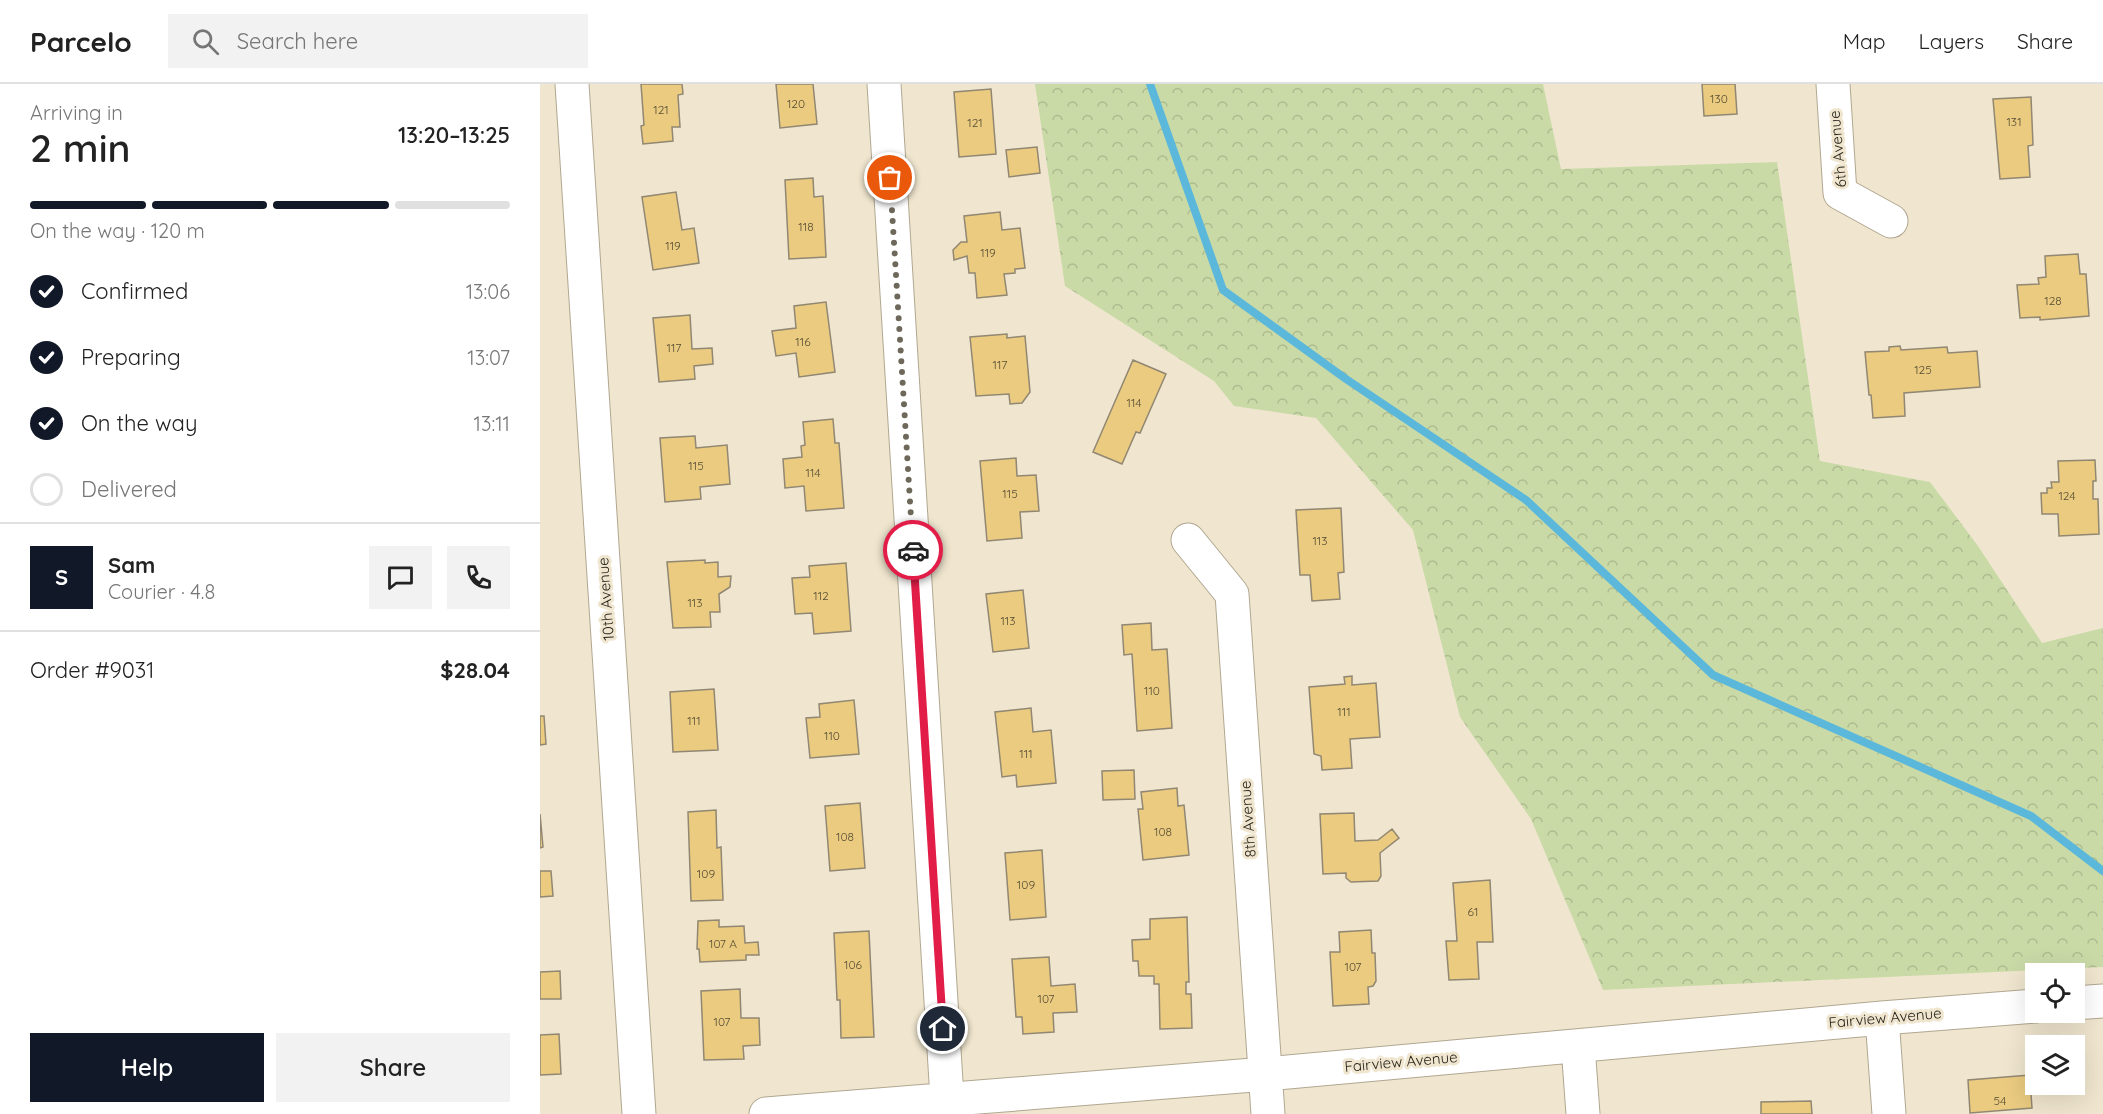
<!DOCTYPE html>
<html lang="en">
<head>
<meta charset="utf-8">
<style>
	:root { --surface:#fff; --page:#f2f2f2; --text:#222; --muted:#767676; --line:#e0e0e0; --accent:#111827 }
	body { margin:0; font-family:Quicksand,sans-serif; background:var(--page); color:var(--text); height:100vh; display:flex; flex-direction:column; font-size:22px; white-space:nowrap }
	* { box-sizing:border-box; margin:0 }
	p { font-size:20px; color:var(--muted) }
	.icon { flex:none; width:33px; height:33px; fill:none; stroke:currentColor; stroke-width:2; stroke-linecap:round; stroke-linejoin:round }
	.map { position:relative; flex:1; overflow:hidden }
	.drawer { display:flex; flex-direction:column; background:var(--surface); width:540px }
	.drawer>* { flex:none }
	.buttons { position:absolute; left:1485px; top:879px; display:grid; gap:12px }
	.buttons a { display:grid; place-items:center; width:60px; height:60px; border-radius:0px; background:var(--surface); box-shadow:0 6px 24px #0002; font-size:30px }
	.pin { position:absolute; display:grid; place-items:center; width:51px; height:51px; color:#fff; margin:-26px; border:3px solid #fff; border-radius:50%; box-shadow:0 2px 6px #0007 }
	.courier { position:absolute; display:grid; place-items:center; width:60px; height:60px; margin:-30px; border:4px solid #e11d48; border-radius:50%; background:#fff; color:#222; box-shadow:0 2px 8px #0007 }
	.headline em { font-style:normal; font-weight:600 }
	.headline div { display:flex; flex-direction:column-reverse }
	.headline { display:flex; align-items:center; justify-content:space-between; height:102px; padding:0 30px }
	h1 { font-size:39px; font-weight:600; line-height:45px }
	.bar { display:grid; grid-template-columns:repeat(4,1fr); gap:9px 6px; align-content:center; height:72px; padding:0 30px }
	.bar i { height:8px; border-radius:4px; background:var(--line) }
	.bar .selected { background:var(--accent) }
	.bar p { grid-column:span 4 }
	.line { display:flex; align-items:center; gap:15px; padding:0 30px; border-top:2px solid var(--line) }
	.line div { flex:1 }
	.round { display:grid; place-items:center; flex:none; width:63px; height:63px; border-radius:0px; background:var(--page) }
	ol { padding:0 30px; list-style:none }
	li { display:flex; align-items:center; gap:18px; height:66px }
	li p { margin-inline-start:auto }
	li .icon { padding:6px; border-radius:50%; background:var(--accent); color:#fff; stroke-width:4 }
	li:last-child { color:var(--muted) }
	li i { width:33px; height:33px; border:3px solid var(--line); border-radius:50% }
	.button { display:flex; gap:12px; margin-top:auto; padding:12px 30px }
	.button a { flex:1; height:69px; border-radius:0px; background:var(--accent); color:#fff; font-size:24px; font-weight:600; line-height:69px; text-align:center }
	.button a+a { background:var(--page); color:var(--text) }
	header { display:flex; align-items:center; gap:36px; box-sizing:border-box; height:84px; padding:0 30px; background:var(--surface); border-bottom:2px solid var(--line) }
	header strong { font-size:28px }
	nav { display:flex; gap:33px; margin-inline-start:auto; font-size:21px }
	.search { width:420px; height:54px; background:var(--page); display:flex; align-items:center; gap:15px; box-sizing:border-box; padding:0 21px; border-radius:0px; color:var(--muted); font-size:22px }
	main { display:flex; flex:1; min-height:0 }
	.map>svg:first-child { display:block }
	.forest { fill:url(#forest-crowns) }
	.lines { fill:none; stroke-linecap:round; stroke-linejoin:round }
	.stream { stroke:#5cb8da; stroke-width:8 }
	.building { fill:#eacb80; stroke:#918772; stroke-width:1.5 }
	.minor-casing { stroke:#b1a791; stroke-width:35 }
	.minor { stroke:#fff; stroke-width:33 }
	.done { stroke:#6e685a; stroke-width:6; stroke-dasharray:0 10.8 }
	.route { stroke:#e11d48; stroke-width:8 }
	.labels { text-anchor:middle; stroke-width:6; stroke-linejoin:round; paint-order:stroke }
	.number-label { font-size:12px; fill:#584e34 }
	.street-label { font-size:15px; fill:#28241b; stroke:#f0e6cf }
</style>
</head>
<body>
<header>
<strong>Parcelo</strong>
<div class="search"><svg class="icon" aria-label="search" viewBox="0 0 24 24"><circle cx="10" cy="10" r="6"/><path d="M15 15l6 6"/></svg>Search here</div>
<nav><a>Map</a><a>Layers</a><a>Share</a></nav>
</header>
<main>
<section class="drawer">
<div class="headline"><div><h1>2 min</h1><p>Arriving in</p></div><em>13:20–13:25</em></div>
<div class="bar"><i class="selected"></i><i class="selected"></i><i class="selected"></i><i></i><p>On the way · 120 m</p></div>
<ol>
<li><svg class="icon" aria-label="check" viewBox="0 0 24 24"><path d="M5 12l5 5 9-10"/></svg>Confirmed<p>13:06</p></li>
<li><svg class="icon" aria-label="check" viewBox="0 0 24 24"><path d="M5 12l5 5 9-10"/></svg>Preparing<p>13:07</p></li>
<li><svg class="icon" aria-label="check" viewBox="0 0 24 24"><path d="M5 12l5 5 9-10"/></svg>On the way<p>13:11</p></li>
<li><i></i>Delivered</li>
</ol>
<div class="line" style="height:108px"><b class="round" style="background:var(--accent);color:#fff">S</b><div><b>Sam</b><p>Courier · 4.8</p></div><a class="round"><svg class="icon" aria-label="chat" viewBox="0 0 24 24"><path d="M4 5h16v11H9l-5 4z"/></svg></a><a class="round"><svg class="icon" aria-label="phone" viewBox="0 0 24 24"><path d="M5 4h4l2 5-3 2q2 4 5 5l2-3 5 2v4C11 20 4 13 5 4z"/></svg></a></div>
<div class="line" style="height:78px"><div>Order #9031</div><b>$28.04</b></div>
<div class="button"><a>Help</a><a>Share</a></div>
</section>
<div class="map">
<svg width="1563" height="1030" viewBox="0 0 1563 1030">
	<defs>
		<pattern id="forest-crowns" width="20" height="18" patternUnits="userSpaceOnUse" patternTransform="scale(1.5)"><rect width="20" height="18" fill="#c9daa7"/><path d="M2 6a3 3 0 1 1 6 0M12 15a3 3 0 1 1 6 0" fill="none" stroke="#adbb8f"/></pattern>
	</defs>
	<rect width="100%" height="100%" fill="#f0e6cf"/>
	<path class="forest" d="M495,0h508l18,85 216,-7 43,299 110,21 48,64 64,97 61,-15v339l-500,23 -72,-171 -71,-102 -47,-187 -97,-112 -82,-12 -20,-25 -149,-95z"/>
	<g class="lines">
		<path class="stream" d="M610,0l73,206 123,89 180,121 187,175 318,141 72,55"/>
	</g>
	<path class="building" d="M101,0h41l1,10 -5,1 2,32h-8l1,14 -30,3 -2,-18 3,-1z
		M236,0h37l4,40 -37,4z
		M1162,0h33l2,30 -33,2z
		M451,5l5,65 -37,3 -5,-65z
		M1491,13l2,48 -5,1 2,31 -30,2 -7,-80z
		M497,63l3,26 -31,4 -3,-27z
		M273,94l1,19 9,-1 3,61 -37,2 -4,-79z
		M136,108l6,38 12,-2 5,35 -46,7 -11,-73z
		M460,128l2,18 18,-2 5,40 -10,1v4l-11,1 3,21 -30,3 -2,-25h-6l-2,-17 -13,4 -1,-10 8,-8h6l-3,-26z
		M1538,170l2,20h6l3,42 -49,4v-3l-20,1 -3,-33 22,-1 -1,-6 8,-1 -1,-21z
		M286,218l9,70 -36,5 -3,-24 -20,3 -4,-25 24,-3 -2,-22z
		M150,231l2,34 20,-1 1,16 -19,2 1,13 -36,3 -6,-64z
		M467,250v4l18,-2 5,56 -8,11 -12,1 -1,-10 -33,2 -6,-59z
		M1360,262l1,4 46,-3 1,6 29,-2 3,36 -76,6 1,23 -32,2 -2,-23h-2l-4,-43 24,-1v-4z
		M593,276l33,14 -26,59 -4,-1 -14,32 -29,-12z
		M293,335l2,24h4l5,65 -38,3 -2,-25 -19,2 -2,-29 19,-2 -1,-11 4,-1 -2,-23z
		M155,352l1,12 31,-3 3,39 -30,3 1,12 -36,3 -5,-64z
		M476,374l1,18 19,-1 3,36 -19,1 2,26 -35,3 -7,-80z
		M1555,376l1,21h-3v18h5l1,35 -40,2 -1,-22h-16l-1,-21h6v-5h5l-1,-6h8l-1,-21z
		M801,424l3,64 -6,1 2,26 -28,2 -2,-26h-10l-4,-65z
		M165,476v3l13,-1v15l13,-1 -1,11 -11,7 1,18h-10l1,15 -38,1 -6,-66z
		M306,479l5,68 -37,3 -2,-21 -17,1 -3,-36 18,-1 -1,-11z
		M483,506l6,58 -36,4 -7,-58z
		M611,539l1,27 15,-1 5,79 -35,3 -5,-77 -8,1 -2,-30z
		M812,592v9l24,-2 4,54 -30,2 2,29 -30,2 -1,-14 -7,-2 -5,-67 36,-3 -1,-7z
		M174,605l4,61 -45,2 -3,-60z
		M314,616l5,54 -49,4 -4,-40 14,-1 -1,-13z
		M491,624l2,24 18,-2 5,53 -39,4 -1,-12 -14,2 -7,-65z
		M0,632h4l2,28 -6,1z
		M594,686l1,29 -32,1 -1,-29z
		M637,704l1,18 6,-1 5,50 -46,5 -5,-51h5l-2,-17z
		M320,719l5,65 -35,3 -5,-65z
		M176,726l1,38 4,-1 2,53 -32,1 -3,-89z
		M814,729l1,28 23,-1 14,-11 7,9 -19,15 1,23 -3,5 -27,1 -5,-4v-5l-23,1 -3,-60z
		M0,730l3,33 -3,1z
		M502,766l4,67 -36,3 -5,-67z
		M0,787h11l2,25 -13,1z
		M950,796l3,62h-16l2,37 -30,1 -3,-39h11l-4,-58z
		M647,833l2,65h-3v12h5l1,34 -32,1 -1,-45h-5v-8h-15l-1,-15h-5l-1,-21 18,-1v-20z
		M179,836v7l25,-1 1,17 13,-1 1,13h-13v5l-46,2 -1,-13h-2l1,-28z
		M831,846l1,23h3l1,28 -3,5 -5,1 1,17 -36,2 -3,-54h10l-1,-20z
		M329,847l5,106 -33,1 -1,-38h-3l-3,-67z
		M509,873l2,29 24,-2 2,28 -24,1 1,19 -31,2 -1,-17h-6l-4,-58z
		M20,887l1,28h-21v-27z
		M200,905l1,29h18l1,27 -17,1 1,13 -40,1 -3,-69z
		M19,950l2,40 -21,1v-40z
		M1490,991v4l6,-1 1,15 -6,1 1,14 -62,5 -2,-33z
		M1271,1017l1,13h-51v-12z"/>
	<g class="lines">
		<g class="minor-casing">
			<path id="minor" d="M32,0l67,1030
				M344,0l64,1030
				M1293,0l7,109 51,28
				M648,456l44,54 36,520
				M1534,919l29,-2
				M1342,934l7,96
				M1038,962l5,68
				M226,1030l500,-40 616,-56 154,-12"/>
		</g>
		<use href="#minor" class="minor"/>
	</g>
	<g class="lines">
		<path class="done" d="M350,94l23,372"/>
		<path class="route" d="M373,466l30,479"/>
	</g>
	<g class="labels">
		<g class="number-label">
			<text x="1179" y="19">130</text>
			<text x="256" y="24">120</text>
			<text x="121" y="30">121</text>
			<text x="1474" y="42">131</text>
			<text x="435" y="43">121</text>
			<text x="266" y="147">118</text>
			<text x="133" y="166">119</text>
			<text x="448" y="173">119</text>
			<text x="1513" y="221">128</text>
			<text x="263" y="262">116</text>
			<text x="134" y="268">117</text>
			<text x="460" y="285">117</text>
			<text x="1383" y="290">125</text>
			<text x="594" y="323">114</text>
			<text x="156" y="386">115</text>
			<text x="273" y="393">114</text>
			<text x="470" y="414">115</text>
			<text x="1527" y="416">124</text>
			<text x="780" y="461">113</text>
			<text x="281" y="516">112</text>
			<text x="155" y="523">113</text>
			<text x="468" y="541">113</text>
			<text x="612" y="611">110</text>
			<text x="804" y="632">111</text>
			<text x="154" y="641">111</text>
			<text x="292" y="656">110</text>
			<text x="486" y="674">111</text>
			<text x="623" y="752">108</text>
			<text x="305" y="757">108</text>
			<text x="166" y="794">109</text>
			<text x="486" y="805">109</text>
			<text x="933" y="832">61</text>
			<text x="183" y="864">107 A</text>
			<text x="313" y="885">106</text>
			<text x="813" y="887">107</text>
			<text x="506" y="919">107</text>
			<text x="182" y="942">107</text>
			<text x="1460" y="1021">54</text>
		</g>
		<g class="street-label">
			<text transform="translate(1298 65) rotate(-95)" y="5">6th Avenue</text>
			<text transform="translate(66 515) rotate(-94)" y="5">10th Avenue</text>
			<text transform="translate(708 735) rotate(-94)" y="5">8th Avenue</text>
			<text transform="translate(1345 934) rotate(-5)" y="5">Fairview Avenue</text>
			<text transform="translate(861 978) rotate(-5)" y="5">Fairview Avenue</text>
		</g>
	</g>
</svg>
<div class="buttons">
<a><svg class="icon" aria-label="locate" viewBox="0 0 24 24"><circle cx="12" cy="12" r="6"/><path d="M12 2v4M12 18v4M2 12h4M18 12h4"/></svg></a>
<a><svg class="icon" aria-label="layers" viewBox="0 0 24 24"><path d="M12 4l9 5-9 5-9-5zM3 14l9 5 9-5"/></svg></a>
</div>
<div class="pin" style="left:350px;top:94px;background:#ea580c"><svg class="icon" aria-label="bag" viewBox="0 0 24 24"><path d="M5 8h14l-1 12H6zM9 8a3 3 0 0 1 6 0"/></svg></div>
<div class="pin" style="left:403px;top:945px;background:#1f2937"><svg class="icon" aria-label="home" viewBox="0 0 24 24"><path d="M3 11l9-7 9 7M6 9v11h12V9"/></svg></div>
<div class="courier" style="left:373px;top:466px"><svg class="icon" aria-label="car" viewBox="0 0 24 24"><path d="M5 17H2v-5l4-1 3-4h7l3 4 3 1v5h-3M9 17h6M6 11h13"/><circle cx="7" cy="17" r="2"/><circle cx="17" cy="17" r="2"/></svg></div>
</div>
</main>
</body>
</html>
